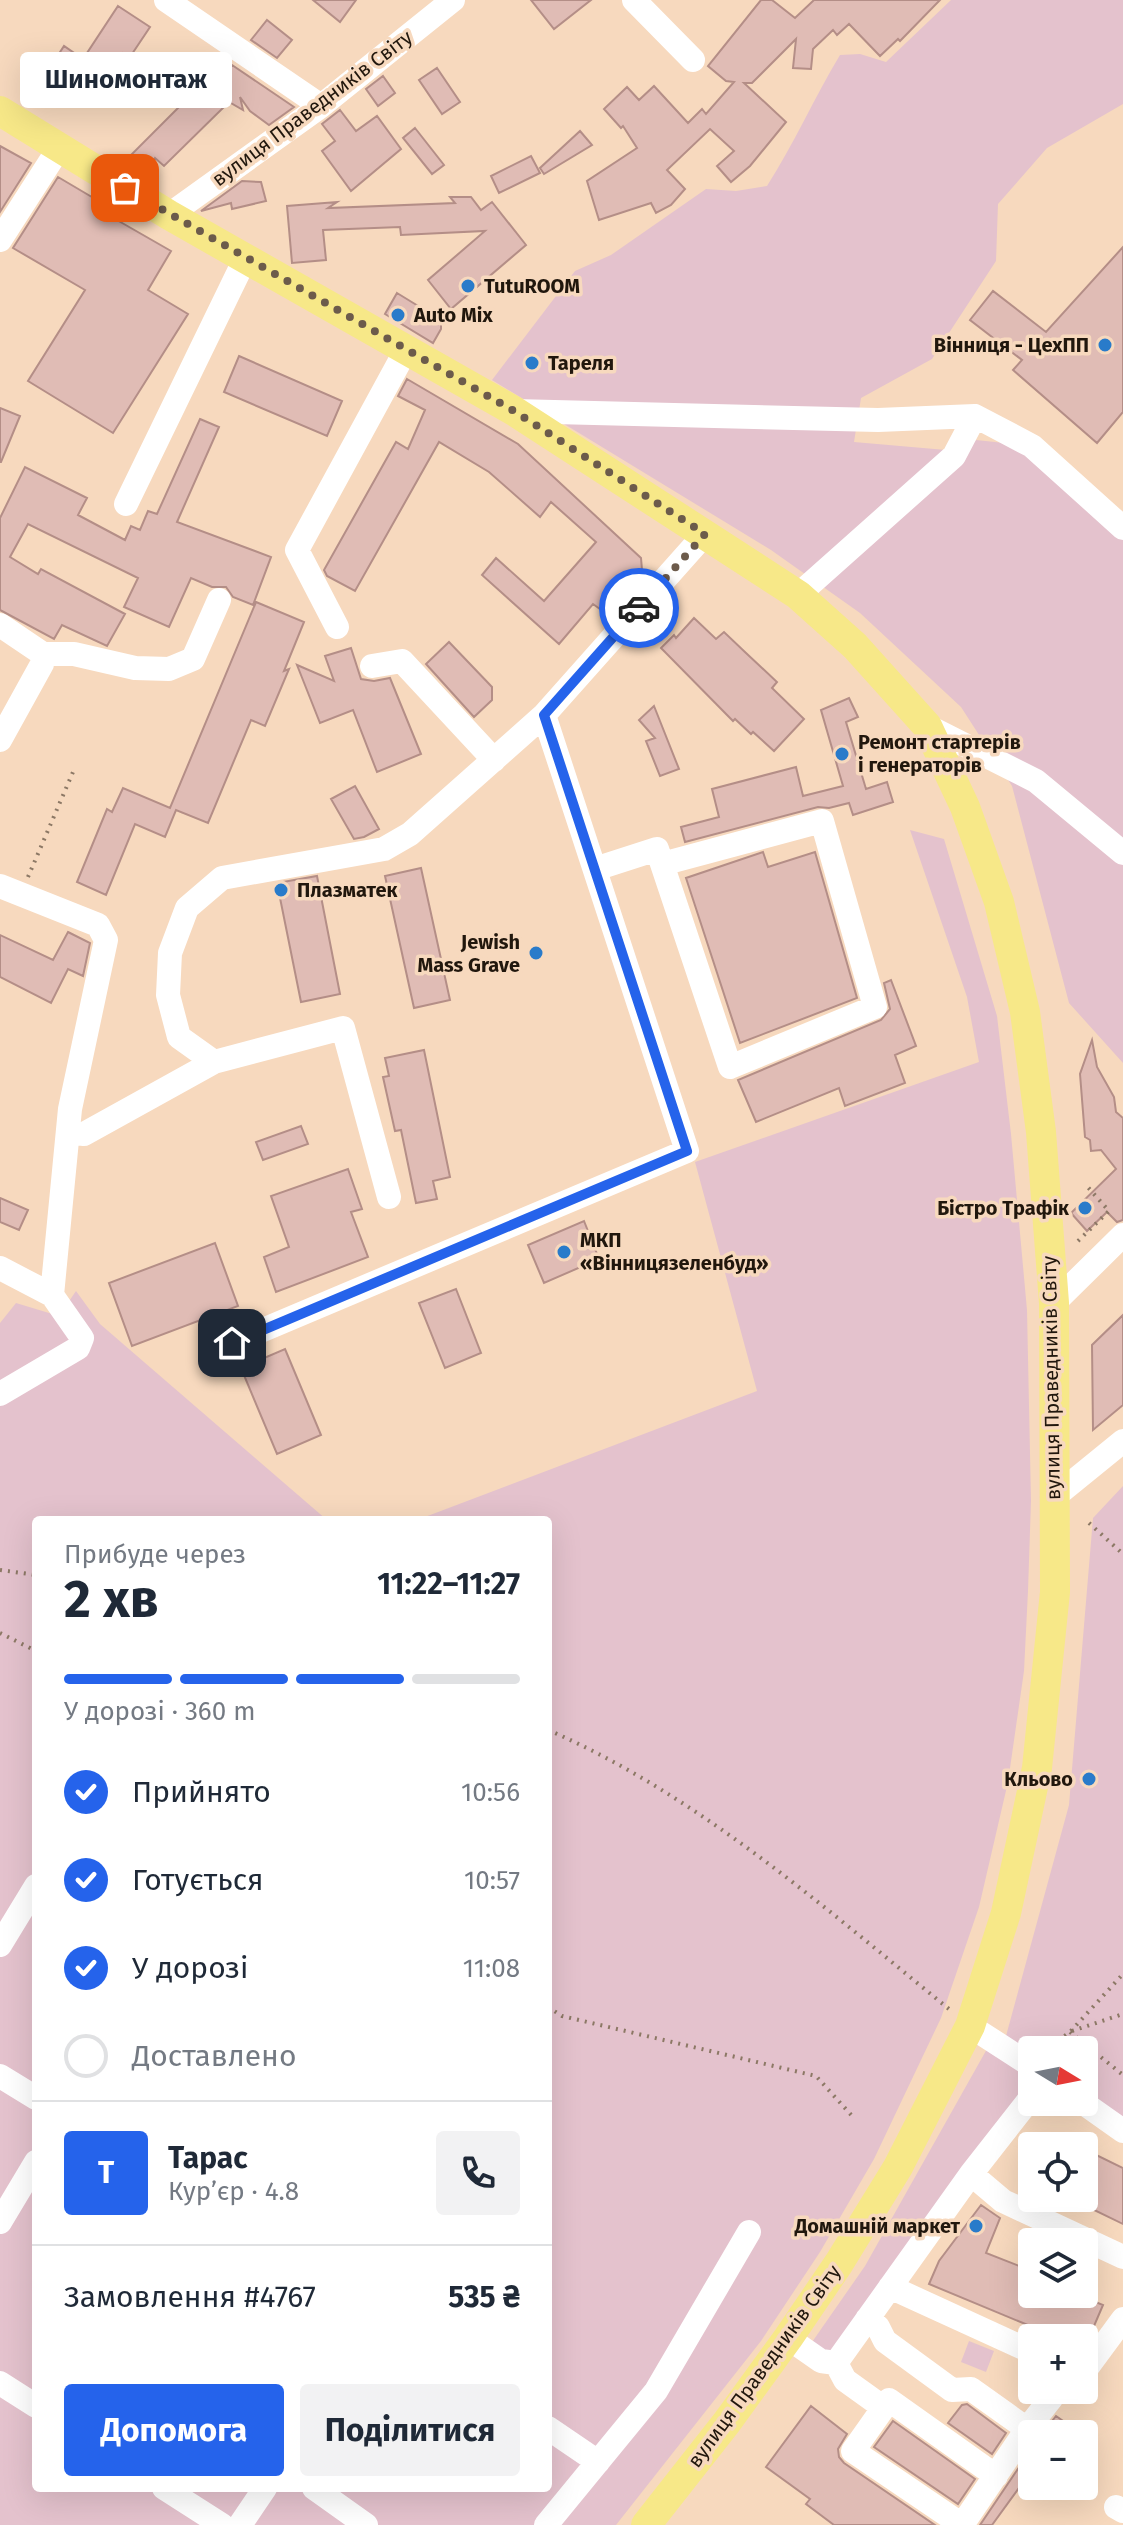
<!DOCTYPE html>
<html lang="uk">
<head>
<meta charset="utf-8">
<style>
	:root { --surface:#fff; --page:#f2f2f3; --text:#1f2937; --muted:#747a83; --line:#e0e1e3; --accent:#2563eb }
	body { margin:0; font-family:"Fira Sans",sans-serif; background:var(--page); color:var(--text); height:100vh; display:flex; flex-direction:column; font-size:30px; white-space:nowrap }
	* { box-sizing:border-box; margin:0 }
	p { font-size:26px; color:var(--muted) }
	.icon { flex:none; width:44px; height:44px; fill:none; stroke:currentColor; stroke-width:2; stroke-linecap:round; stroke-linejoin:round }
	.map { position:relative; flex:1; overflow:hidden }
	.drawer { position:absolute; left:32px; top:1516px; width:520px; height:976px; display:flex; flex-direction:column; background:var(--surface); border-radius:8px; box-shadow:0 8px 32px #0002 }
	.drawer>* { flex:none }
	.needle { width:52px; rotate:100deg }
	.tools { position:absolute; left:1018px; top:2036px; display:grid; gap:16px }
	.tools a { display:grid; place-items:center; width:80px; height:80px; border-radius:8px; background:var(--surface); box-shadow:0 8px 32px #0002; font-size:40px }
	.pin { position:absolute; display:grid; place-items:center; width:68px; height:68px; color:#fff; margin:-34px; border-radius:16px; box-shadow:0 4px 12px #0006 }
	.courier { position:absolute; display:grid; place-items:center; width:80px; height:80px; margin:-40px; border:6px solid #2563eb; border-radius:50%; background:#fff; color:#222; box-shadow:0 2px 10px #0007 }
	.bubble { position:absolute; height:56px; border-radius:8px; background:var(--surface); box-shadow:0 8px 32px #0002; font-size:26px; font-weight:700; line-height:56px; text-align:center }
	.summary em { font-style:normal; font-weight:700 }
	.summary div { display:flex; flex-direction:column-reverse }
	.summary { display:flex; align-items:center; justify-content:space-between; height:136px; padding:0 32px }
	h1 { font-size:52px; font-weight:700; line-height:60px }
	.bar { display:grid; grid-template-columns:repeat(4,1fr); gap:12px 8px; align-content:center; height:96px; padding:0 32px }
	.bar i { height:10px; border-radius:6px; background:var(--line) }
	.bar .on { background:var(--accent) }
	.bar p { grid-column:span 4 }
	.line { display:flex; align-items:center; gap:20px; padding:0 32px; border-top:2px solid var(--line) }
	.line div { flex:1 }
	.round { display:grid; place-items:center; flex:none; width:84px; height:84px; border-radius:8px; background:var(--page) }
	ol { padding:0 32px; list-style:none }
	li { display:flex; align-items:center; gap:24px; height:88px }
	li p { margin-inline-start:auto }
	li .icon { padding:8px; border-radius:50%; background:var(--accent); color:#fff; stroke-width:4 }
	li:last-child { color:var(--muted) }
	li i { width:44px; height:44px; border:4px solid var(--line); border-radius:50% }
	.cta { display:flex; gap:16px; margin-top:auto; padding:16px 32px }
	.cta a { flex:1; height:92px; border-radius:8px; background:var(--accent); color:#fff; font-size:32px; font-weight:700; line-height:92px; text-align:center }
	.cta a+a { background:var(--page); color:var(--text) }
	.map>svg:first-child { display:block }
	.green { fill:#e4c2cd }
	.building { fill:#e0bcb5; stroke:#b48e87; stroke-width:2 }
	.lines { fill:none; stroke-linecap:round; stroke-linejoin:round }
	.path { stroke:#8c7865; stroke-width:4; stroke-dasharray:2 6; stroke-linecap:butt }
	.minor { stroke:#fff; stroke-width:24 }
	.major { stroke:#f7e888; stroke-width:30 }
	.done { stroke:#6c5b4b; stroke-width:8; stroke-dasharray:0 14.4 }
	.route { stroke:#2563eb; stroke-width:10 }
	.poi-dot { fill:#297bca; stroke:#f7d9be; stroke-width:3 }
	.labels { text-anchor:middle; stroke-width:7; stroke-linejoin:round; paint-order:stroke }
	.street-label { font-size:20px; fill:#21170d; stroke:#f7d9be }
	.poi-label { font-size:20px; font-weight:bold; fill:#21170d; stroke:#f7d9be; text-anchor:start }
</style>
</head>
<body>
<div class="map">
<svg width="1123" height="2525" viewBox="0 0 1123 2525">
	<rect width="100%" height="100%" fill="#f7d9be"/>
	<path class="green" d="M951,0h172v104l-76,44 -49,56 -2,57 -64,98 -71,39 -7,44 92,8 12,10 18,-20 56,6 91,82v535l-54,-60 -57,-217 -51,-79 -101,-94 -89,-63 -279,-170 83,-109 36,-16 95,-66 30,2 31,-5c27,-42 47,-88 73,-131l20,-1 26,8z
		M910,830l34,9 53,177 14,118 16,176 4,191 -3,90 -4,80 -16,111 -29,125 -38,111 -67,141 -54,93 -59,89 -145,184h-616v-1202l16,-20 43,13 17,-25 24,33 227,196h-291v968h512v-968h-131l340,-129 -62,-229 284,-100 -12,-65z
		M1123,1486v645l-39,-29v-52h-52v46l-196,267 -26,-18 55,-79 127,-226 11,7 66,-242 24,-287z
		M969,2341l25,10 -8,21 -25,-10z"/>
	<path class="building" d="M313,0h43l-16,22z
		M531,0h60l-37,29z
		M761,0h11l23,18 19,-18h126l-40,41 -2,-2 -18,17 -31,-32 -12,11 -4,-5 -20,19 -2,20 -18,-1 3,-29 -44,44h-8l42,39 -36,44 -19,16 -14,-16 17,-15 -24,-22 -43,41 18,19 -14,16 -15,8 -5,-10 -52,17 -12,-39 50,-33 -14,-22 -2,2 -17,-19 23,-22 12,13 15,-14 34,37 14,-14 4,5 28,-32 -8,-1 -18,-15z
		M118,6l32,21 -20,30 -7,-4 -26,39 -44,-29 11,-17 19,13z
		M267,20l25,20 -15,18 -26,-18z
		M232,65l62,42 -25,18 -19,-14 -10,-14 3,13 -14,-8 -65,64 -9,-8 -10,16 -20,-13 70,-70 14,14z
		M437,68l23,34 -18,12 -23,-34z
		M383,76l12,17 -17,13 -12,-17z
		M340,110l16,21 21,-15 24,33 -50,42 -29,-40 13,-10 -13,-17z
		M415,128l29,37 -12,9 -29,-36z
		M580,131l12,14 -48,29 -4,-6z
		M0,146l31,17 -31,49z
		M531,156l9,17 -41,20 -8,-17z
		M58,177l49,29 -4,6 68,39 -23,39 40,24 -75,119 -85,-52 57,-91 -72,-42z
		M242,181l19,1 5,19 -34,8 -1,-6 -30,8z
		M450,197h21l10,13 11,-8 34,43 -75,64 -23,-29 57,-49 -84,4 -1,-8 -77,3 3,30 -34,3 -5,-57 50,-4 -9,6 127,-5z
		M1123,247v165l-26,31 -84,-73 9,-10 -52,-40 23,-29 53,41z
		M397,293l44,27v9l-8,14 -48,-29z
		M239,356l103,45 -15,35 -103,-44z
		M407,379l111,65 123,114 1,12 -38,42 -11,-8 -34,40 -77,-69 14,-17 48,43 52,-59 -45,-40 -11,15 -51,-45 -50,-30 -84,149 -28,-15 -3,-6 72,-128 12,7 17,-39 -27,-14z
		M0,408l20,8 -19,46h-1z
		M200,419l19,8 -42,95 94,35 -18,48 -20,-8 -7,-10h-14l-21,-9 -22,49 -45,-20 14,-29 -110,-54 -18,33 28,17 3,-5 84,45 -18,32 -45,-21 -8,14 -54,-29v-92l25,-51 62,31 -9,17 47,25 6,-14 9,4 8,-19 9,3z
		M256,602l48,20 -20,49 5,-2 -24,57 -14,-6 -43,103 -32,-13 -11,27 -30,-13 -29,71 -29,-13 30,-73 5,3 11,-24 47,20z
		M694,618l22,21 8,-7 22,21 31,29 -5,6 32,31 -30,32 -21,-19 -2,2 -16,-15 -2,2 -72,-73 13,-13 2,3z
		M449,642l43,45v13l-18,17 -48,-53z
		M351,648l10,31 13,2 16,-3 31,76 -44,18 -24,-62 -33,13 -23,-58 37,16 -9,-25z
		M849,698l9,19 -12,5 20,67 21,-7 6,20 -40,13 -4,-12 -20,5 -11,-1 -133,35 -4,-15 38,-10 -7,-28 84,-22 7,29 40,-10 -22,-76z
		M654,706l25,63 -19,7 -14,-35 9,-3 -16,-18z
		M355,786l24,43 -15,8 -10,2 -23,-40z
		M763,852l5,15 47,-15 42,146 -117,45 -54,-165z
		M421,868l29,132 -36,8 -29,-132z
		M317,876l23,118 -39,8 -24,-119z
		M68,932l22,11 -7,33 -15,-7 -17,34 -51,-26v-42l53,25z
		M891,980l25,66 -21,9 10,28 -60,23 -6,-18 -83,34 -18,-42 143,-60 9,-11 -6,-26z
		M1092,1040l5,27 17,30 2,15 7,6v102l-6,2 -10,-10 -20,19 -16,-18 45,-44 -15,-19 -10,1 -1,-11 -5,-3 -5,-63z
		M424,1050l26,127 -17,4 4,18 -21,4 -15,-73 -6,1 -12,-54 6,-1 -4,-18z
		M301,1126l7,18 -45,16 -7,-18z
		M348,1169l14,40 -11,3 17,45 -92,35 -12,-35 25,-10 -18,-51z
		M0,1198l28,12 -9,20 -19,-8z
		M584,1221l15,38 -55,24 -16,-38z
		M215,1243l23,63 -106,40 -23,-63z
		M456,1289l25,64 -36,15 -26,-65z
		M1123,1315v90l-30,25 -1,-85z
		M285,1349l36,86 -44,19 -36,-86z
		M1084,2149l39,19v56l-39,-19z
		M981,2205l19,13 -14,35 46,18v23h64l-3,7 10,4 -12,28 -3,-1 -2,6h-27l-130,-54 10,-23z
		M967,2404l39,29 -14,21 -44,-31 14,-18z
		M811,2406l36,28 -9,15 1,8 5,6 91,62h-101l-28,-21 4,-5 -44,-32z
		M1056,2416l10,7 -8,11h-16z
		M893,2421l82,58 -17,25 -84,-57z
		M1032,2448v22l-40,55h-12z"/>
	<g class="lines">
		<path class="path" d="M28,877l45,-105
			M1078,1241l31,-30 -24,-27
			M1089,1523l34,31
			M0,1570l36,5
			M0,1633l36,18
			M548,1730c147,63 277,178 401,279
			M548,2007l14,9 254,60 37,41
			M1072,2031l51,-17
			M1070,2032l53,43
			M1045,2050l25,-18 53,-58"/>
		<path class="minor" d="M166,0l155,106
			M634,0l59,60
			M169,215l152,-109 132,-106
			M0,240l59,-92
			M514,411l364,9 97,-4 57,30 91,82
			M126,504l119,-245
			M798,595l156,-139 21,-40
			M0,625l43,29 -1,10 -42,76
			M337,627l-40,-77 109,-200
			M43,654h31l61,14 34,1 24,-10 26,-59
			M372,666l30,-5 92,99
			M927,726l109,55 87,72
			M595,869l62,-20 73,218 145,-60 -53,-186 -160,43
			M0,886l98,39 8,15 -36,169 -18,186
			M214,1062l-35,-25 -11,-42 2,-42 17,-45 35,-30 162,-29 26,-15 134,-119 161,-181
			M68,1132l16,2 130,-72 129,-34 46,169
			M0,1268l52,27 30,43 -4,10 -78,46
			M1054,1303l69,-68
			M232,1343l455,-192 -143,-436
			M1053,1498l70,-57
			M0,1945l36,-59
			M970,2026l62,40
			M0,2076l36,22
			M1082,2102l41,29
			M971,2174l32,27 120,56
			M0,2222l36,-60
			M890,2287l142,65
			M867,2319l11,8 7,14 67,49 19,-1 56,40 26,-33 8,-6
			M788,2338l33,23 15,2 135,-189 61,-78
			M836,2363l9,17 39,28
			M1084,2372l39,-53
			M0,2383l36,23
			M548,2428l50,34
			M164,2488l58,37
			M314,2488l52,37
			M1116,2507l7,4
			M240,2525l25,-37
			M546,2525l110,-134 93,-159
			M962,2525l-109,-74 36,-51 107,76
			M962,2525l65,-96"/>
		<path class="major" d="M0,111l169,104 345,196 284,184 57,51 72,80 38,81 34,95 26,110 16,120 13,171 1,289 -18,176 -31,145 -36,113 -72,141 -59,96 -51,75 -61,84 -81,103"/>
	</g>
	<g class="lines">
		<path class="done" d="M125,188l389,223 191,123 -66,74"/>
		<path class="route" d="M232,1343l455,-192 -143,-436 95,-107"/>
	</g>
	<g class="poi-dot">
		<circle cx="468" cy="286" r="8"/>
		<circle cx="398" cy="315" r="8"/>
		<circle cx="1105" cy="345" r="8"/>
		<circle cx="532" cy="363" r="8"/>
		<circle cx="842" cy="754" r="8"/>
		<circle cx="281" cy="890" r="8"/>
		<circle cx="536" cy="953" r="8"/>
		<circle cx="1085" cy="1208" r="8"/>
		<circle cx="564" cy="1252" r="8"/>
		<circle cx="1089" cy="1779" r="8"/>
		<circle cx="976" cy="2226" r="8"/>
	</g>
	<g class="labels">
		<g class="street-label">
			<text transform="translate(312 108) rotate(-37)" y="7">вулиця Праведників Світу</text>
			<text transform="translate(1051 1378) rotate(-91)" y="7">вулиця Праведників Світу</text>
			<text transform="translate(764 2366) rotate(-54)" y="7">вулиця Праведників Світу</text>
		</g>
		<g class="poi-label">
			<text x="484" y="293">TutuROOM</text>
			<text x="414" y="322">Auto Mix</text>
			<text x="1089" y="352" text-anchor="end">Вінниця - ЦехПП</text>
			<text x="548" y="370">Тареля</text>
			<text x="858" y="749">Ремонт стартерів<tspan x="858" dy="23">і генераторів</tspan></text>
			<text x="297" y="897">Плазматек</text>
			<text x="520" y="949" text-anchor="end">Jewish<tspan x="520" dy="23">Mass Grave</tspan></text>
			<text x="1069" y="1215" text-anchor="end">Бістро Трафік</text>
			<text x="580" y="1247">МКП<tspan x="580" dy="23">«Вінницязеленбуд»</tspan></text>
			<text x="1073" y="1786" text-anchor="end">Кльово</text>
			<text x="960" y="2233" text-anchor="end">Домашній маркет</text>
		</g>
	</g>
</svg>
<div class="tools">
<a><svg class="needle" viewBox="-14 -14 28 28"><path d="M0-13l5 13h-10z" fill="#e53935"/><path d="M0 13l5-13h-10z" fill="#747a83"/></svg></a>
<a><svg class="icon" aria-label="locate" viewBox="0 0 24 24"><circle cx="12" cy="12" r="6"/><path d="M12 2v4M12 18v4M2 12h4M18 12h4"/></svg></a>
<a><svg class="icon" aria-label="layers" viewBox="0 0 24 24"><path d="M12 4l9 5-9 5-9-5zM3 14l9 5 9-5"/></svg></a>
<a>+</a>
<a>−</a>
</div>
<div class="pin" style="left:125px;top:188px;background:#ea580c"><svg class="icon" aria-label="bag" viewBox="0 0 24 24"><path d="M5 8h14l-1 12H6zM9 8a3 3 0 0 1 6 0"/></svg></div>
<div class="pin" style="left:232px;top:1343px;background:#1f2937"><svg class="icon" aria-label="home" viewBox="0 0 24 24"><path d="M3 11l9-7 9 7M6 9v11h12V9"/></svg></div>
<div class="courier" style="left:639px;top:608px"><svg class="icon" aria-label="car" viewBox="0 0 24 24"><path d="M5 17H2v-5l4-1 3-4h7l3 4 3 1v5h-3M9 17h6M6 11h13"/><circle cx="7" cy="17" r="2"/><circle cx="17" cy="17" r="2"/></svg></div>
<div class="bubble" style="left:20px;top:52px;width:212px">Шиномонтаж</div>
<section class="drawer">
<div class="summary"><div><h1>2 хв</h1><p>Прибуде через</p></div><em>11:22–11:27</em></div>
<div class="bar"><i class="on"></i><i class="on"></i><i class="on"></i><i></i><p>У дорозі · 360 m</p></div>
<ol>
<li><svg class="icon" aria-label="check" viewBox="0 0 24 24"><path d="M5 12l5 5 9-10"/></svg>Прийнято<p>10:56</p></li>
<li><svg class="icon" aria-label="check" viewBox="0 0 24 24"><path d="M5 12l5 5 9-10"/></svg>Готується<p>10:57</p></li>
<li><svg class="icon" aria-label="check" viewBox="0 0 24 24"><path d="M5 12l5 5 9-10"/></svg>У дорозі<p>11:08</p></li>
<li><i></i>Доставлено</li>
</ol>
<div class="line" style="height:144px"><b class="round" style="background:var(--accent);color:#fff">Т</b><div><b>Тарас</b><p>Кур’єр · 4.8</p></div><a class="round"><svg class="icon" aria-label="phone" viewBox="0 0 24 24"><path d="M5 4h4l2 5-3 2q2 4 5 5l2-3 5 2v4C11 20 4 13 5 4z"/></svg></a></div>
<div class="line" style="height:104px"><div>Замовлення #4767</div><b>535 ₴</b></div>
<div class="cta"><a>Допомога</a><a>Поділитися</a></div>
</section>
</div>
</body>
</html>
